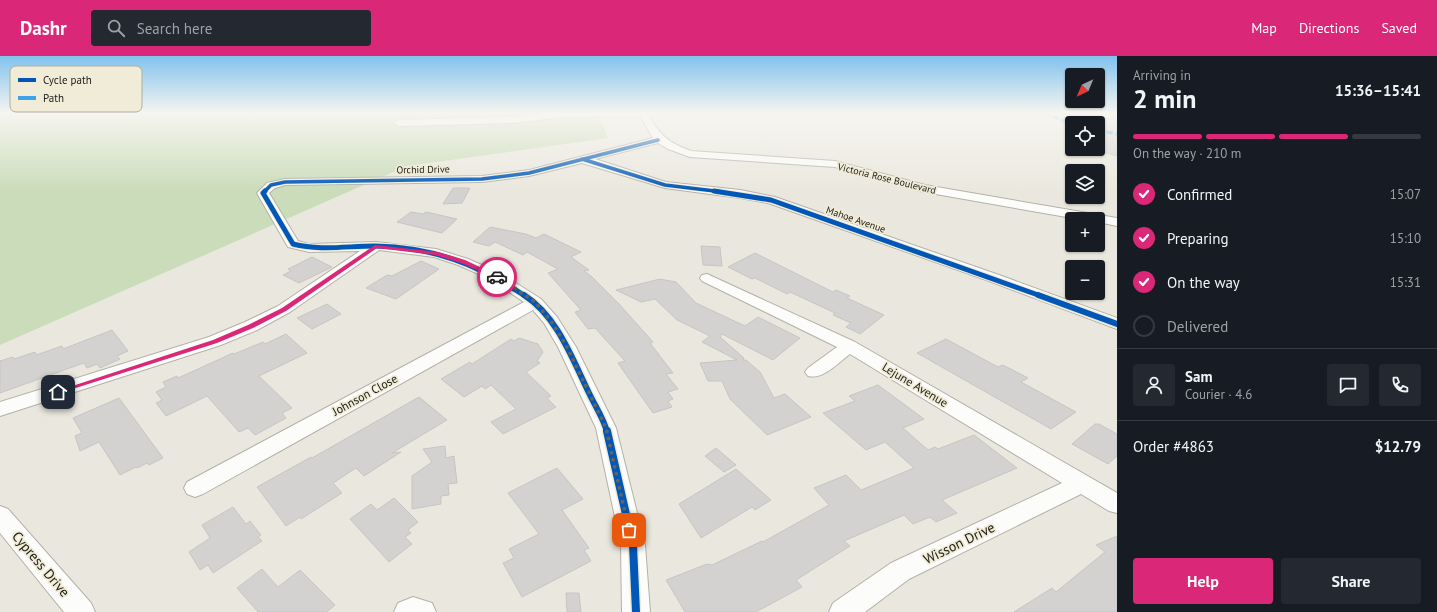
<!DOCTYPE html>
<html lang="en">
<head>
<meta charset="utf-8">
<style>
	:root { --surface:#171b24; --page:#242831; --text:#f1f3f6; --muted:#9ea1a6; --line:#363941; --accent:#db2777 }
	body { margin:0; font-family:"PT Sans",sans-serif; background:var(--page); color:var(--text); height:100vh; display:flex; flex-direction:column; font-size:15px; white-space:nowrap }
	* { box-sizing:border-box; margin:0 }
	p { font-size:13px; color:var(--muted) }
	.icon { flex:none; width:22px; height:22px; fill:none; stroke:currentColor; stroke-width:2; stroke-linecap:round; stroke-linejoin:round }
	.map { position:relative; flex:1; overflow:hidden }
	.details { display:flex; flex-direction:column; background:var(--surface); width:320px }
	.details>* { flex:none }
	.needle { width:26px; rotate:224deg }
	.fabs { position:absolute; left:1065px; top:12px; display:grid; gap:8px }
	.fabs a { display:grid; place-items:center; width:40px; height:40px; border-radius:4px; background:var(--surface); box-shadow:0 1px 3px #0004; font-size:20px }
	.pin { position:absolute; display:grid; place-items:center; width:34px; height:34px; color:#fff; margin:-17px; border-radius:8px; box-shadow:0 2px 6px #0006 }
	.courier { position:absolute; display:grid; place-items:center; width:40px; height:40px; margin:-20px; border:3px solid #db2777; border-radius:50%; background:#fff; color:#222; box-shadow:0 1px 5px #0007 }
	.head em { font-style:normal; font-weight:800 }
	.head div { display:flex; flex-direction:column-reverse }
	.head { display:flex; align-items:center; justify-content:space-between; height:68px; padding:0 16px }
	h1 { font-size:26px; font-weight:800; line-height:30px }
	.bar { display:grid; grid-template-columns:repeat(4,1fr); gap:6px 4px; align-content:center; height:48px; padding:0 16px }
	.bar i { height:5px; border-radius:3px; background:var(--line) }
	.bar .selected { background:var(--accent) }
	.bar p { grid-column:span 4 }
	.line { display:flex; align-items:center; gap:10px; padding:0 16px; border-top:1px solid var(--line) }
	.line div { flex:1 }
	.round { display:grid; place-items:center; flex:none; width:42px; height:42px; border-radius:4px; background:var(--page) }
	ol { padding:0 16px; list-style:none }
	li { display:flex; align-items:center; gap:12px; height:44px }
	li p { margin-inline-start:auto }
	li .icon { padding:4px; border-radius:50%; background:var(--accent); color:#fff; stroke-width:4 }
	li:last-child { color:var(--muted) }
	li i { width:22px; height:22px; border:2px solid var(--line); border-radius:50% }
	.button { display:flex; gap:8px; margin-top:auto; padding:8px 16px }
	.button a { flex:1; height:46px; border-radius:4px; background:var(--accent); color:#fff; font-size:16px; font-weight:800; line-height:46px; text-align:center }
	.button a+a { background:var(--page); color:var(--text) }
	header { display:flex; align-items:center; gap:24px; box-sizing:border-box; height:56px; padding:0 20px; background:var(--accent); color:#fff }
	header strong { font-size:19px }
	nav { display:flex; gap:22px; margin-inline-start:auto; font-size:14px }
	.search { width:280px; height:36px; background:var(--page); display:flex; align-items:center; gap:10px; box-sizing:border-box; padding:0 14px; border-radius:4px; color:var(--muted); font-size:15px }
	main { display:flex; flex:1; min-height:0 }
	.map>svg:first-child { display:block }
	.green { fill:#cadcb9 }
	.building { fill:#d4d2d1; stroke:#c7c5c4 }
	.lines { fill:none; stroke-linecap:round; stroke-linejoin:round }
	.minor-casing { stroke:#b3b1a9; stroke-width:2 }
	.minor { fill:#fcfcfa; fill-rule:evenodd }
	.quiet { stroke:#3da2ea; stroke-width:3; stroke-dasharray:6 3; stroke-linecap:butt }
	.cycleway-far3-casing { stroke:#f0ecd8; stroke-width:5 }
	.cycleway-far2-casing { stroke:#f0ecd8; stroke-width:7 }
	.cycleway-far1-casing { stroke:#f0ecd8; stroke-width:9 }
	.cycleway-casing { stroke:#f0ecd8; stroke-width:11 }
	.cycleway-far3 { stroke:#0057b8; stroke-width:3.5 }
	.cycleway-far2 { stroke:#0057b8; stroke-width:5 }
	.cycleway-far1 { stroke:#0057b8; stroke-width:6 }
	.cycleway { stroke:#0057b8; stroke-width:8 }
	.route { fill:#db2777 }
	.done { stroke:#65635b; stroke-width:4; stroke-dasharray:0 7.2 }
	.labels { text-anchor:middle; stroke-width:3.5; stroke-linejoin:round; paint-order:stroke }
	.far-street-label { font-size:10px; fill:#1d1c15; stroke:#f0ecd8 }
	.street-label { font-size:12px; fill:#1d1c15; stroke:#f0ecd8 }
	.near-street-label { font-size:14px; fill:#1d1c15; stroke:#f0ecd8 }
	.key { fill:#f0ecd8; stroke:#b1ae9e; stroke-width:1 }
	.key-label { font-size:11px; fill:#1d1c15 }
</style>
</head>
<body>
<header>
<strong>Dashr</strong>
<div class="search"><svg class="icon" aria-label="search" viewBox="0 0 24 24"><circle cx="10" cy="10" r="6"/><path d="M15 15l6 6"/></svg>Search here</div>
<nav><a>Map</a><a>Directions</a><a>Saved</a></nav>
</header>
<main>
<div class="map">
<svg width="1117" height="556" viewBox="0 0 1117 556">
	<rect width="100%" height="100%" fill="#eae8de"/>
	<path class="green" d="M0,57h599l9,25 -201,28 -407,179z"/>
	<path class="building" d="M1102,61l15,3v36l-19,-6v-27z
		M453,132h17l-8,15 -19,1z
		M411,156l12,2 3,-2 31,7 -15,14 -45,-11z
		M490,171l36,7 10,4 8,-4 37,18 -10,5 18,13 -5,1 8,6 27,27 34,38 -3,1 23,30 -7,1 12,15 -10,3 5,7 -5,2 4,6 -19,6 -35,-50 7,-2 -30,-33 -7,1 -13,-17 6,-2 -33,-37 10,-4 -31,-17 -4,3 -28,-13 -6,4 -16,-4z
		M701,190l19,1 2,19 -19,-1z
		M755,197l78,39 3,-2 14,6 -3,2 37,17 -24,19 -14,-7 5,-4 -18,-8 2,-2 -45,-21 -3,2 -32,-16 -3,1 -24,-12z
		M312,201l20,10 -33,16 -16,-8 8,-4 -3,-2z
		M421,205l18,8 -43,30 -30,-11 21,-13 5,1z
		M660,223l16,3 20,21 49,23 13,-9 42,21 -27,22 -51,-26 -2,3 24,21 -1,2h3l14,12 14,26 11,-4 26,23 -44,18 -37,-36 -8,-18h-14l-8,-18 37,-3 -35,-18 8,-6 -33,-16 -22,-21 -14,3 -25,-12z
		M327,248l14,10 -29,15 -15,-11z
		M112,274l16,21 -11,5 3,3 -20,9 -3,-4 -10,4 -3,-5 -84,30v-32l13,-4 1,2 21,-7 1,3 26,-9 1,3z
		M286,278l21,19 -48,23 33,32 -10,5 4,5 -31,17 -7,-7 -9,4 -32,-36 -41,20 -10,-13 6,-3 -6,-8 10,-5 -3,-5 14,-6 1,2 55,-25 1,1 29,-12 2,2z
		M519,282l19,6 5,8 -6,9 3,2 -14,9 25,24 -4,2 9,9 -53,27 -12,-12 25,-13 -25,-24 -6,4 -3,-3 -18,11 -23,-18 29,-17 2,2 39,-25 3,2z
		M946,283l52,28 5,-2 25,13 -7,4 55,30 -25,17 -134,-76z
		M878,329l46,34 -21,9 25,22 7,-3 3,2 36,-14 43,33 -75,32 15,13 -21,9 -6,-5 -17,7 -9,-9 -60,26 6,5 -54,34 6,7 -46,25h-71l-19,-32 41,-16 5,1 50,-24 1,1 66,-37 -15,-17 32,-13 15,15 53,-22 -29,-26 -19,8 -43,-37 32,-12 -6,-5z
		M419,341l28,23 -55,33 9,-1 -37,24 -8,-8 -23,15 9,10 -41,26 -1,-2 -14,9 -29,-39 54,-30 1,1z
		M119,342l44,60 -14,7 -2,-2 -10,5 -1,-1 -16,8 -21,-33 -19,9 -5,-15 7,-3 -9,-15z
		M1095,368h4l18,10v22l-9,8 -36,-20z
		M445,390l1,12 8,-2 3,27 -9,1 1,11 -8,1v8l-29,5v-33l20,-14 -9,-13z
		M716,392l20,17 -12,7 -19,-16z
		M557,412l26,31 -21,11 27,38 -5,2 7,11 -69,36 -19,-34 11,-5 -5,-9 30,-15 -31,-41z
		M736,413l35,31 -16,10 -3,-3 -51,31 -22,-34z
		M394,442l24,24 -10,8 3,3 -6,4 7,7 -23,18 -39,-43 21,-15 6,6z
		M233,451l13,17 4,-3 11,14 -3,2 4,4 -49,32 -5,-8 -8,5 -11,-18 21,-14 -8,-13z
		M1117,480v76h-103l38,-24 4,4 49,-40 -9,-7z
		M262,513l16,18 22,-17 35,35 -8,7h-69l-21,-24z
		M566,537h13l2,19h-14z"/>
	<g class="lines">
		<g class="minor-casing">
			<path id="minor" d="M551,57h96c13,22 20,29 44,38l144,10 90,24 192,33v8l-19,-4v-3h-20l-154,-27 -89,-25 -145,-10 -22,-8 -10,-6 -63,16 71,23 74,8 35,7 224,78 118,43v11l-128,-48 -221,-78 -28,-5 -75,-10 -83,-25 -53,13 -47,6 -197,3 -10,3 -6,5 29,48 11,3 67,-2 60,7 32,10 32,14 41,26 16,18 19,30 40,81 29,117 5,67h-28l-1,-67 -25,-117 -38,-81 -14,-24 -11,-13 -330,184 -8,3 -8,-3 -3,-6 3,-6 337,-180 -34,-23 -32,-14 -24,-8 -55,-7 -89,62 -33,18 -36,15 -221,71v-14l209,-65 36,-15 33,-16 82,-55 -51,1 -21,-5 -31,-54 10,-10 18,-4 197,-3 47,-6 124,-32 -13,-22 -77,1 -51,6 -113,3 -5,-3 5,-3 113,-3z
				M707,218l148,68 262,151v20l-8,-2 -28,-17 -172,85 -44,33h-36l4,-9 58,-40 171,-80 -212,-129c-12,9 -27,26 -42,22l-3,-4 3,-4 29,-21 -135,-66 -2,-3 2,-3z
				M0,450l8,3 83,94 4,9h-31l-64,-79z
				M413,541l19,6 4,9h-42l4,-9z"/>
		</g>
		<use href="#minor" class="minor"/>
		<path class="quiet" d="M1044,57l28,11
			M1098,74l19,4"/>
		<g class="cycleway-far3-casing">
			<path id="cycleway-far3" d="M582,103l83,26 58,7
				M264,136l7,-7 14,-3 197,-3 47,-6 129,-33"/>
		</g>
		<g class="cycleway-far2-casing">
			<path id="cycleway-far2" d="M265,135l-2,2 30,51c27,7 54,2 82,2 58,1 102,18 150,50
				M714,135l57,9 270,96"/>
		</g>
		<g class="cycleway-far1-casing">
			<path id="cycleway-far1" d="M524,239c33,21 48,63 65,98 6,13 15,26 18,39
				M1038,239l79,29"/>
		</g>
		<g class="cycleway-casing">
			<path id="cycleway" d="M607,375l26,114 3,67"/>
		</g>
		<use href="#cycleway-far3" class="cycleway-far3"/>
		<use href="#cycleway-far2" class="cycleway-far2"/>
		<use href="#cycleway-far1" class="cycleway-far1"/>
		<use href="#cycleway" class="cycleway"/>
	</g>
	<linearGradient id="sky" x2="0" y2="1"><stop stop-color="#81c2ed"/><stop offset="0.42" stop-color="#f6f5f0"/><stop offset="1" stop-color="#f6f5f0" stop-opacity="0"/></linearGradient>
	<rect width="1117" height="135" fill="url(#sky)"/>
	<path class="route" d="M375,189l63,7 27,8 35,17 -5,1 -34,-15 -26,-8 -58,-7 -91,63 -33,17 -36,15 -157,50 -6,-1 159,-52 35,-15 34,-17z"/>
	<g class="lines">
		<path class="done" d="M497,221l38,25 16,19 16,26 39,81 23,102"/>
	</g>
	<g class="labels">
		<g class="far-street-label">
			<text transform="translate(423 113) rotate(-1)" y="4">Orchid Drive</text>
			<text transform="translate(887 122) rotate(14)" y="4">Victoria Rose Boulevard</text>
			<text transform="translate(856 163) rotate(19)" y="4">Mahoe Avenue</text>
		</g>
		<g class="street-label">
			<text transform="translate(915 329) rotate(31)" y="4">Lejune Avenue</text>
			<text transform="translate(365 339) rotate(-29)" y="4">Johnson Close</text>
		</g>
		<g class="near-street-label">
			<text transform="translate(959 487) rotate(-26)" y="5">Wisson Drive</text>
			<text transform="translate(41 508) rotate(50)" y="5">Cypress Drive</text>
		</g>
	</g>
	<rect x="10" y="10" width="132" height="46" rx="6" class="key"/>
	<rect x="18" y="22" width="18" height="4" fill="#0057b8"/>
	<rect x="18" y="40" width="18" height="4" fill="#3da2ea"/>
	<g class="key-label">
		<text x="43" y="28">Cycle path</text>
		<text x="43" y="46">Path</text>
	</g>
</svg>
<div class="fabs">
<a><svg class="needle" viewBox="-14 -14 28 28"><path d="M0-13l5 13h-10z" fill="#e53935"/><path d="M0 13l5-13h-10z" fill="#9ea1a6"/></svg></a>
<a><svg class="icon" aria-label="locate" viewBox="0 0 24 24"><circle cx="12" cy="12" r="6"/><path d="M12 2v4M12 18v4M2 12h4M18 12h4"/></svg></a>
<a><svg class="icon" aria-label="layers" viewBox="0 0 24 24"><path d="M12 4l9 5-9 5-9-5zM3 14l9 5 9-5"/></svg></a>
<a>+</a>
<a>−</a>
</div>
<div class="pin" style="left:629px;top:474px;background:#ea580c"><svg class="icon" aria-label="bag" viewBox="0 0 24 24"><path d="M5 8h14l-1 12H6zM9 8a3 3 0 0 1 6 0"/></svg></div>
<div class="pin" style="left:58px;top:336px;background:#1f2937"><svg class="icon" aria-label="home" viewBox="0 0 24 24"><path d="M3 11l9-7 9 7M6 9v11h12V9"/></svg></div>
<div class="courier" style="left:497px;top:221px"><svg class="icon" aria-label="car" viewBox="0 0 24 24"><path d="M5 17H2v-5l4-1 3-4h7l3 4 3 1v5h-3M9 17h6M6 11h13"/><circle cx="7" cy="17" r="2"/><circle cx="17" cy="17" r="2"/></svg></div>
</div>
<section class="details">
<div class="head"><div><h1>2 min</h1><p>Arriving in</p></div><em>15:36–15:41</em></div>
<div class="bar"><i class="selected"></i><i class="selected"></i><i class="selected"></i><i></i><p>On the way · 210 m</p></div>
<ol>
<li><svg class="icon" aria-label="check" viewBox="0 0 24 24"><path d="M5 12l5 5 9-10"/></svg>Confirmed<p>15:07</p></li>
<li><svg class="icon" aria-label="check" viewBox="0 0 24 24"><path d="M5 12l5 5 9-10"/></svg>Preparing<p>15:10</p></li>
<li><svg class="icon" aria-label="check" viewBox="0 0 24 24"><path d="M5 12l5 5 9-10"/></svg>On the way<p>15:31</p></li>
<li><i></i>Delivered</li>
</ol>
<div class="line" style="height:72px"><a class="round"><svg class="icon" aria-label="person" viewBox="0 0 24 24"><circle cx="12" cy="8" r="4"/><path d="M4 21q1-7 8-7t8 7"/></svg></a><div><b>Sam</b><p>Courier · 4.6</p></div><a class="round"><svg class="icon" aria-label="chat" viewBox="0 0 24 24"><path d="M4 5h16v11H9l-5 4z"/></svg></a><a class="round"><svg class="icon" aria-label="phone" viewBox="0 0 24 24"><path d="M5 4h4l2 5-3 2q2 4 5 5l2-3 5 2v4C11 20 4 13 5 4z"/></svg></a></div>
<div class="line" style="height:52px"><div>Order #4863</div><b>$12.79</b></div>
<div class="button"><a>Help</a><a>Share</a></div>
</section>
</main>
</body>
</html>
